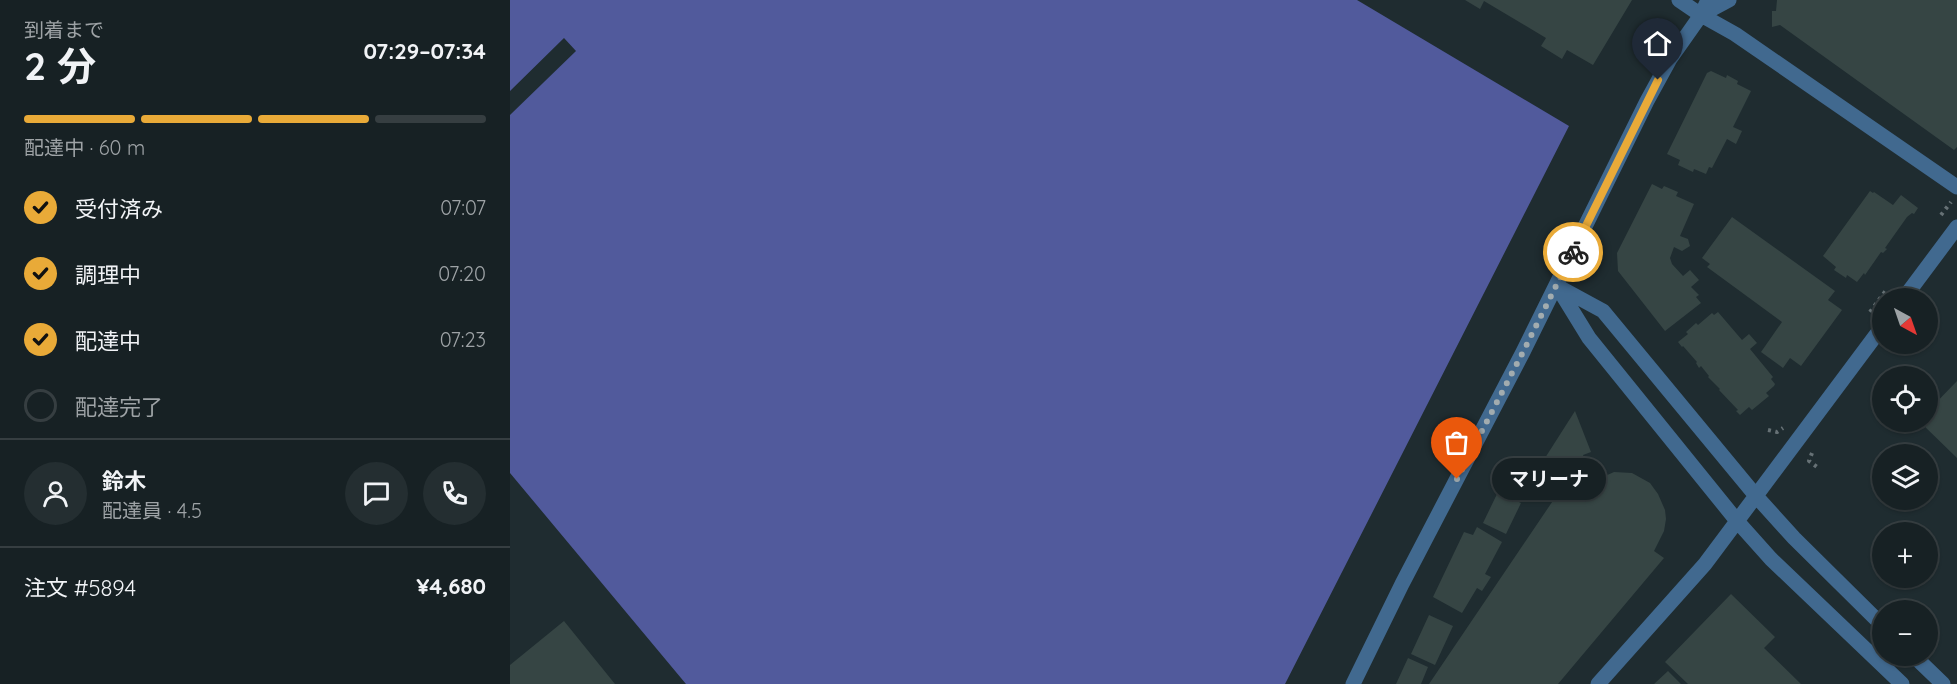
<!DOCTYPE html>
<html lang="ja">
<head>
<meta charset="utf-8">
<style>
	:root { --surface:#172124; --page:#242e31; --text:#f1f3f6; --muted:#9ea3a6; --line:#363e41; --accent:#e9aa38 }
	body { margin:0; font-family:Quicksand,"Noto Sans JP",sans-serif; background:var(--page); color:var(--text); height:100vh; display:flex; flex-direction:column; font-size:22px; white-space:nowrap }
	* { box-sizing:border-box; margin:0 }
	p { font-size:20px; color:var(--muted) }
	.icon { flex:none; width:33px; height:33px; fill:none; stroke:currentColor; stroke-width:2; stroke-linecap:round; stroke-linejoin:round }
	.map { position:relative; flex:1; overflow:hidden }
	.side { display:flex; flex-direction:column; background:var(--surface); width:510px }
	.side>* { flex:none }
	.needle { width:39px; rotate:140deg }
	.buttons { position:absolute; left:1362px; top:288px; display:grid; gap:12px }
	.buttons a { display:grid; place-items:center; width:66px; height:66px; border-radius:50%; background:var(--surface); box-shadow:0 2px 4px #0004,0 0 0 2px var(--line); font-size:30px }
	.pin { position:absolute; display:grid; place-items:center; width:51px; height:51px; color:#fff; margin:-62px -26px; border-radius:50% 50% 50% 0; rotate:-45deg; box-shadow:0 0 6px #0007 }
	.pin .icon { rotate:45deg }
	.courier { position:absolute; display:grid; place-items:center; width:60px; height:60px; margin:-30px; border:4px solid #e9aa38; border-radius:50%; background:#fff; color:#222; box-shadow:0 2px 8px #0007 }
	.bubble { position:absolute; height:42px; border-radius:21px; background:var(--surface); box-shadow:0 2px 4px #0004,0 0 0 2px var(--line); font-size:20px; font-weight:700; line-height:42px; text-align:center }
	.overview em { font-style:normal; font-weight:700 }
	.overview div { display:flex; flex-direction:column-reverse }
	.overview { display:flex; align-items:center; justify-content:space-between; height:102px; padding:0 24px }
	h1 { font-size:39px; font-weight:700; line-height:45px }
	.bar { display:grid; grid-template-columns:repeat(4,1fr); gap:9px 6px; align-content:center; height:72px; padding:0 24px }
	.bar i { height:8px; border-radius:4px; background:var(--line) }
	.bar .current { background:var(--accent) }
	.bar p { grid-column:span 4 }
	.line { display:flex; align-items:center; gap:15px; padding:0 24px; border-top:2px solid var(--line) }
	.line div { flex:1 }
	.round { display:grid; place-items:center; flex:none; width:63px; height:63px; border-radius:32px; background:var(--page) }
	ol { padding:0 24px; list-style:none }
	li { display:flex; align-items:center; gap:18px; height:66px }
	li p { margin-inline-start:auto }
	li .icon { padding:6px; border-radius:50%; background:var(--accent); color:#111; stroke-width:4 }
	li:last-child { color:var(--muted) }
	li i { width:33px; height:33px; border:3px solid var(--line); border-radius:50% }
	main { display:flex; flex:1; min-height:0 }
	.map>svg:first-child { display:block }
	.water { fill:#515a9c }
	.building { fill:#364544 }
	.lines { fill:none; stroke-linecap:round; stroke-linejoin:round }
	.path { stroke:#667175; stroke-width:4; stroke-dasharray:3 4.5; stroke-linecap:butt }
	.minor { stroke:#41698f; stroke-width:15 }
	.done { stroke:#a2acaf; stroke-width:6; stroke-dasharray:0 10.8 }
	.route { stroke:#e9aa38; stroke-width:8 }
</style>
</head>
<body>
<main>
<section class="side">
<div class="overview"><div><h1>2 分</h1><p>到着まで</p></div><em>07:29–07:34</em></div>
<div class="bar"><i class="current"></i><i class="current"></i><i class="current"></i><i></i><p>配達中 · 60 m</p></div>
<ol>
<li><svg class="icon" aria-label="check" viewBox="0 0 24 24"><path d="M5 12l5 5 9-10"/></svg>受付済み<p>07:07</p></li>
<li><svg class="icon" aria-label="check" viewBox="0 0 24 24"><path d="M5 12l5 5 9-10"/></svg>調理中<p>07:20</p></li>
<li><svg class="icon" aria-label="check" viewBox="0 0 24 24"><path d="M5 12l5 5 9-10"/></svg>配達中<p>07:23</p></li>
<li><i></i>配達完了</li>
</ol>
<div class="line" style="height:108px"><a class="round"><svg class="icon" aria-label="person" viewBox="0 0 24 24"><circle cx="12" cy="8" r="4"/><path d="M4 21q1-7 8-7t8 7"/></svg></a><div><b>鈴木</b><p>配達員 · 4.5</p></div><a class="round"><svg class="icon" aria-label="chat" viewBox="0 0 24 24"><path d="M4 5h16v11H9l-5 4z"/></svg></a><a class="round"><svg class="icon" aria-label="phone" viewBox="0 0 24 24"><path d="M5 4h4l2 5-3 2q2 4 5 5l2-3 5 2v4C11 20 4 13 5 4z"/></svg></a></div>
<div class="line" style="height:78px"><div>注文 #5894</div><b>¥4,680</b></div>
</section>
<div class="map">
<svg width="1447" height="684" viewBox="0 0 1447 684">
	<rect width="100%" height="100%" fill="#1f2c30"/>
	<path class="water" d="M0,0h847l212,126 -284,558h-599l-176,-211v-358l66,-64 -12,-13 -54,53z"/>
	<path class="building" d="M955,0h167l-39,65 -26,-15 -5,9 -21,-13 5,-8 -62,-37 -4,8z
		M1267,0h180v147l-3,3 -174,-125 -8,2v-16h4z
		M1201,71l15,7 1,-3 11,6 -1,3 14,7 -18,36 9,4 -6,13 -9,-5 -15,29 -3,-1 -3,7 -12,-5 -1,3 -15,-7 2,-5 -13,-6 40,-81z
		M1142,184l10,5 2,-3 14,6 -2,4 18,8 -14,32 8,3 2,7 -8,5 -8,-4 -4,11 2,6 11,12 7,-6 9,10 -8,7 8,8 -3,2 5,6 -36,28 -47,-60 -1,-18z
		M1360,191l3,2 1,-1 19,13 8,-10 17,13 -4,6 -2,-1 -5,4 -22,31 2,1 -4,4 -2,-1 -16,23 -1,-2 -7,9 -10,-7 -1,3 -12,-8 2,-3 -13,-11z
		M1222,217l103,74 -7,9 14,10 -41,56 -11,-8 -7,10 -22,-16 21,-30 -75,-55 3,-3 -8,-6z
		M1208,312l24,28 7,-6 8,9 -7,6 23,28 -2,2 4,5 -1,2 -8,7 3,3 -17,14 -3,-3 -9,8 -4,-4 2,-1 -19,-20 1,-1 -12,-12 1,-1 -8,-10 -2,2 -3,-5 1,-1 -14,-16 -1,1 -4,-5 10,-8 -2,-2 10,-9 2,2 14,-12 2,2z
		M1447,381v77l-37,-36h8v-11z
		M1065,411l16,41 -8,3 11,26 20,-9 18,1 18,10 8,11 7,16 1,9 -2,12 -10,20 10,7 -106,126h-129l142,-210 -26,-16z
		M988,492l23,11 -15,31 -23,-11z
		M967,527l25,15 -17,32 6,3 -9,14 -5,-3 -15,25 -29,-16 31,-65 9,3z
		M1221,594l44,43 -11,11 37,36h-113l-23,-22z
		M919,615l24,11 -18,39 -24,-11z
		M54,621l51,63h-105v-19z
		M898,658l20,9 -7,17h-25z
		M1158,671l13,13h-27z"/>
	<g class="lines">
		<path class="path" d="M1431,215l10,-13
			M1360,312l17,-23
			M1258,430l9,2 6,-4
			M1302,453l-3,8 8,6"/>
		<path class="minor" d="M1169,0l22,15 34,19 222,153
			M1191,15l28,-15
			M1047,286l32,52 148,183 34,38 131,125
			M1047,286l46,25 153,185 38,42 88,87
			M1394,298l53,-71
			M1404,656l29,28
			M843,684l49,-100 121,-232 124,-251 23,-42 31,-44 7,-15
			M1088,684l107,-120 177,-237"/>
	</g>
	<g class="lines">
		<path class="done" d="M947,479l66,-127 50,-100"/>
		<path class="route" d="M1063,252l85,-172"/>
	</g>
</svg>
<div class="buttons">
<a><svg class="needle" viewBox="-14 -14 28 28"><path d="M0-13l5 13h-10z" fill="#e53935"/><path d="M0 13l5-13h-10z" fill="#9ea3a6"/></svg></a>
<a><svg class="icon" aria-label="locate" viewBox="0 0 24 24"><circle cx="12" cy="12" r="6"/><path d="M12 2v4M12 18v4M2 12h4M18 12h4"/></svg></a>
<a><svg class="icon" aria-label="layers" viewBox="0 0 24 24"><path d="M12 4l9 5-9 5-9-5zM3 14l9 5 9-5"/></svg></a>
<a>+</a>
<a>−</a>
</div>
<div class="pin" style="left:947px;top:479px;background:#ea580c"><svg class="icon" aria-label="bag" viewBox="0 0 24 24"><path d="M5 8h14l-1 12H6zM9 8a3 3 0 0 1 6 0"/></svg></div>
<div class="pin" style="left:1148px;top:80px;background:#1f2937"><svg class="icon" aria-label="home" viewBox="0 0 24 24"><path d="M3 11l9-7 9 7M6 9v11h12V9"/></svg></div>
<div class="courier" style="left:1063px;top:252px"><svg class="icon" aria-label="bike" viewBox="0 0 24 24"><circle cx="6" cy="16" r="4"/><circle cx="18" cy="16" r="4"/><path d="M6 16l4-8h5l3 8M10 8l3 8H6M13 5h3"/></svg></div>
<div class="bubble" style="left:982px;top:458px;width:114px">マリーナ</div>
</div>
</main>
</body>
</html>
